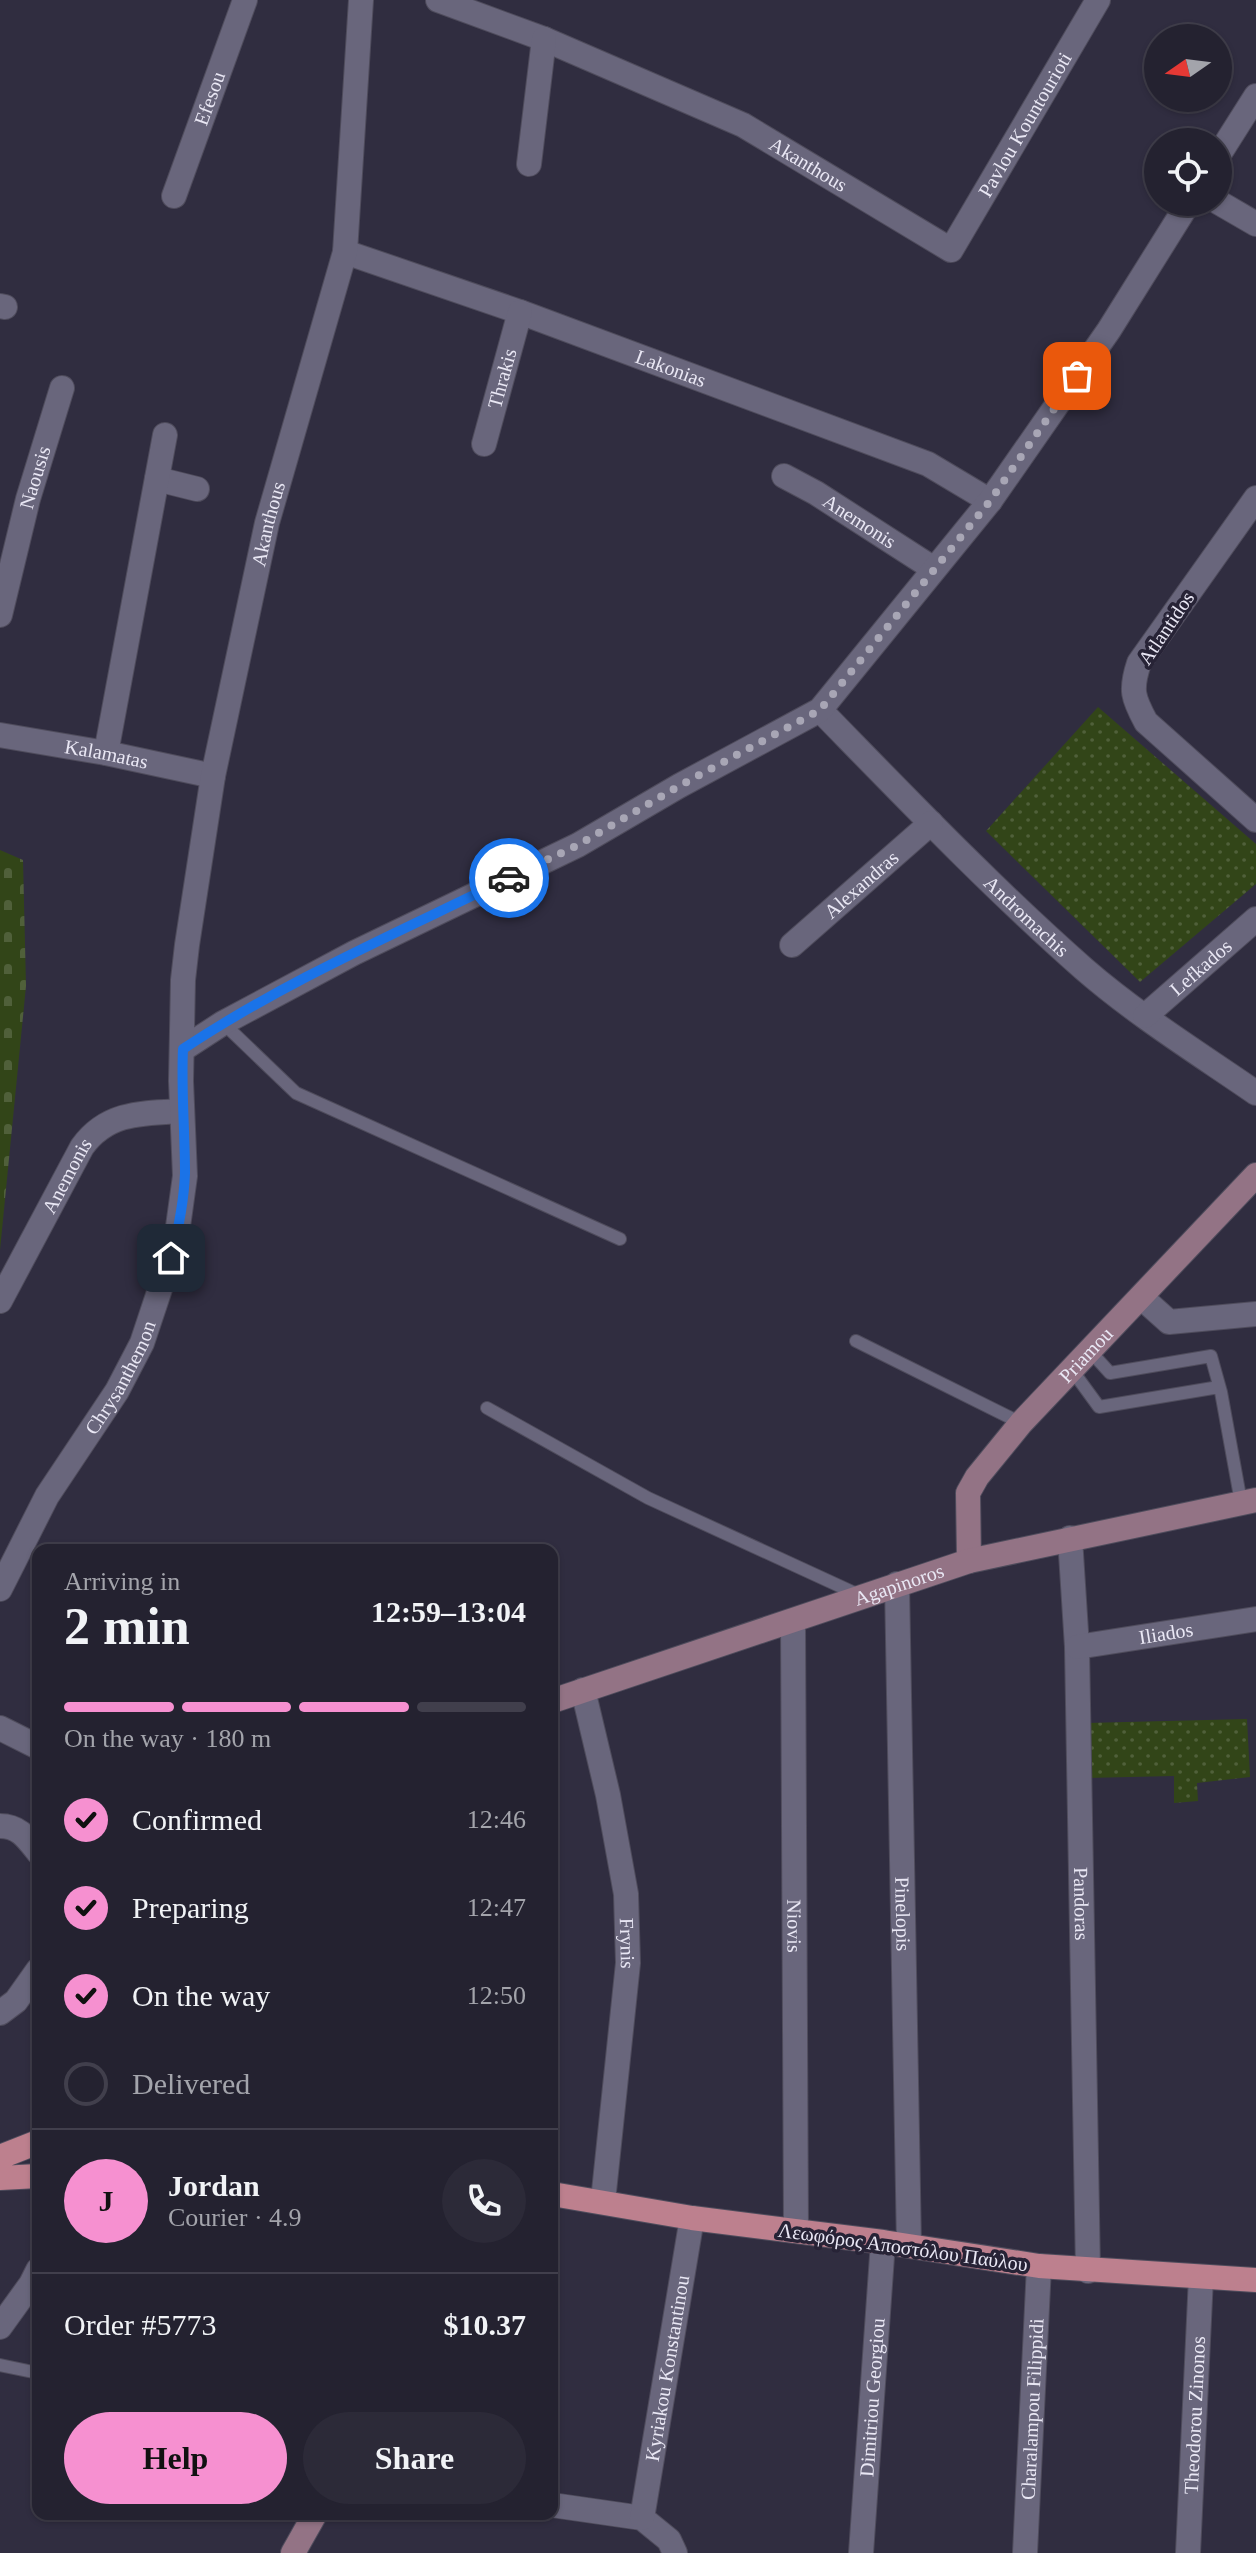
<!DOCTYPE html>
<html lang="en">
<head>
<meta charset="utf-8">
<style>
	:root { --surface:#242230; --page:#2c2a38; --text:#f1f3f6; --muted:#a3a4ab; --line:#413f4c; --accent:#f690d0 }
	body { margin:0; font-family:Georgia,serif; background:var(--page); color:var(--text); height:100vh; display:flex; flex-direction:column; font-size:30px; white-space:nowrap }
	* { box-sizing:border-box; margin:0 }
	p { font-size:26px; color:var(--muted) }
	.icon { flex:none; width:44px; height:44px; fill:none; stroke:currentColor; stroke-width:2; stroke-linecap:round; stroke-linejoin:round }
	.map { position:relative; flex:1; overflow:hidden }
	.details { position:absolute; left:32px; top:1544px; width:526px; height:976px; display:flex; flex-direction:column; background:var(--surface); border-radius:16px; box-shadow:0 2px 6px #0004,0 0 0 2px var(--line) }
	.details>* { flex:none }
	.needle { width:52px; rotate:256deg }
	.tools { position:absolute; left:1144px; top:24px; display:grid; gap:16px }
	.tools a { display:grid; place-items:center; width:88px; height:88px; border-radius:50%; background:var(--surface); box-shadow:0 2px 6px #0004,0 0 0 2px var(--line); font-size:40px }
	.pin { position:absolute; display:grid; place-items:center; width:68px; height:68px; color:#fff; margin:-34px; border-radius:16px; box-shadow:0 4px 12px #0006 }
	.courier { position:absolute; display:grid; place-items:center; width:80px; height:80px; margin:-40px; border:6px solid #1a73e8; border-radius:50%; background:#fff; color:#222; box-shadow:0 2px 10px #0007 }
	.head em { font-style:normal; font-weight:600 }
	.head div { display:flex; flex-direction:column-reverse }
	.head { display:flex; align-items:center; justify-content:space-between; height:136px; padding:0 32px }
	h1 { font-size:52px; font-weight:600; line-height:60px }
	.bar { display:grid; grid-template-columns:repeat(4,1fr); gap:12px 8px; align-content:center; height:96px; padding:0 32px }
	.bar i { height:10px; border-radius:6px; background:var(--line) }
	.bar .selected { background:var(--accent) }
	.bar p { grid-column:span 4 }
	.line { display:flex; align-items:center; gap:20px; padding:0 32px; border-top:2px solid var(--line) }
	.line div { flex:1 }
	.round { display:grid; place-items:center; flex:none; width:84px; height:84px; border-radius:42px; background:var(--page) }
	ol { padding:0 32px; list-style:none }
	li { display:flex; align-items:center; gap:24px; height:88px }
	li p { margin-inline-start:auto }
	li .icon { padding:8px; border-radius:50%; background:var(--accent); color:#111; stroke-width:4 }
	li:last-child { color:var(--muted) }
	li i { width:44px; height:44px; border:4px solid var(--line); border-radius:50% }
	.button { display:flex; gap:16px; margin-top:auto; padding:16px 32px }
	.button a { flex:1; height:92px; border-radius:48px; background:var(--accent); color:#111; font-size:32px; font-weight:600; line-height:92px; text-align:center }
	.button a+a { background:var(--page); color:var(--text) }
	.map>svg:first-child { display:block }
	.cemetery { fill:url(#cemetery-stones) }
	.park { fill:url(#park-dots) }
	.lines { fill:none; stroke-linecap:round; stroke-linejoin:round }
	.lane-casing { stroke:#4f4c5c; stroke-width:14 }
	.street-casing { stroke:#4f4c5c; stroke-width:26 }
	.secondary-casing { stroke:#4f4c5c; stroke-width:26 }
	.primary-casing { stroke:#4f4c5c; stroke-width:26 }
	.lane { stroke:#69667c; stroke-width:12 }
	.street { stroke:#69667c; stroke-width:24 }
	.secondary { stroke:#937385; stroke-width:24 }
	.primary { stroke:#bd808e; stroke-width:24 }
	.done { stroke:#a8a6b5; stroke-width:8; stroke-dasharray:0 14.4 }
	.route { stroke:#1a73e8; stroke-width:10 }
	.labels { text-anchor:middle; stroke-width:7; stroke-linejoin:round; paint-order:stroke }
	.street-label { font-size:20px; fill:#e9e7f4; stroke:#272336 }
</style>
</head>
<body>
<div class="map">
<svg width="1256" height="2553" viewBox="0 0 1256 2553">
	<defs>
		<pattern id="cemetery-stones" width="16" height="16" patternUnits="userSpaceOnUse" patternTransform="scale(2)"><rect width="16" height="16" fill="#324518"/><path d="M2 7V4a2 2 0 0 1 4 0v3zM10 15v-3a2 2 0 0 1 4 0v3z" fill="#50603a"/></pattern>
		<pattern id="park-dots" width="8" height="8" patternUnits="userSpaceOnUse" patternTransform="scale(2)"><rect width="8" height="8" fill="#324518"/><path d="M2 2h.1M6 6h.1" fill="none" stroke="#50603a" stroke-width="1.8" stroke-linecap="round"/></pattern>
	</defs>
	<rect width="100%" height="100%" fill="#302d40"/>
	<path class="cemetery" d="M0,850l23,10 3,126 -26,264z"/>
	<path class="park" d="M1098,707l158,137v40l-116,98 -154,-151z
		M1247,1719l3,58 -53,6 1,18 -24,2v-27l-88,2 -1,-55z"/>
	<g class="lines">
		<g class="lane-casing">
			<path id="lane" d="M223,1023l73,70 324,146
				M856,1341l165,82
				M1090,1351l20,22 101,-17 10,36 20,110
				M1072,1370l27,37 120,-20
				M487,1408l161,90 211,97
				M0,2365l38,8"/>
		</g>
		<g class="street-casing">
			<g id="street">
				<path id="s1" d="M438,0l106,39 199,86 208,125 147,-250"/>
				<path d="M1218,156l38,-60"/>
				<path d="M529,164l15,-125"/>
				<path id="s2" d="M174,196l71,-196"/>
				<path d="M1218,202l38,22"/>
				<path id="s3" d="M345,252l175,60 408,152 62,37"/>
				<path d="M0,306l5,1"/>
				<path id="s4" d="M484,444l36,-132"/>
				<path id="s5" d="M784,476l32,17 118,76"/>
				<path d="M157,479l40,10"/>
				<path d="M1256,498l-117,165c-9,27 -6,35 7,59l110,98"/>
				<path id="s6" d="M0,615l28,-116 34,-111"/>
				<path id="s7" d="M820,710c86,88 172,178 264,259 53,46 114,84 172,124"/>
				<path id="s8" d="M0,735l106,18 107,23"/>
				<path d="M106,753l59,-318"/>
				<path id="s9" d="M792,945l139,-122"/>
				<path id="s10" d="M1145,1016l111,-97"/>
				<path d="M183,1049l40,-26 131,-70 224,-108 101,-59 141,-76 170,-209 119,-171 80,-128"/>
				<path d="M1141,1297l28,25 87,-8"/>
				<path id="s11" d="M0,1301l82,-154c25,-35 60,-34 100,-36"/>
				<path id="s12" d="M1070,1538l7,109 11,624"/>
				<path id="s13" d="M897,1584l12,662"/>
				<path id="s14" d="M0,1589l47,-93 70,-105 25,-48 34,-102 9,-65 -4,-95 2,-101 4,-35 26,-169 54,-253 78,-271 16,-252"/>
				<path id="s15" d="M793,1622l3,609"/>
				<path id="s16" d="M1077,1647l179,-28"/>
				<path id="s17" d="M583,1690l25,105 18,99 2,69 -25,238"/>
				<path d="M0,1728l38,19"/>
				<path d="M0,1826c19,0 27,12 38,26"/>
				<path d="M0,2013l16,-12 22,-31"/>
				<path d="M0,2327l31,-43 7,-14"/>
				<path d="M552,2505l90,13 27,22 6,13"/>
				<path id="s18" d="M642,2518l50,-300"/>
				<path id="s19" d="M861,2553l22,-311"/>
				<path id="s20" d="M1025,2553l14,-287"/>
				<path id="s21" d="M1188,2553l13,-276"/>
			</g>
		</g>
		<g class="secondary-casing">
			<g id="secondary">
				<path id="s22" d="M969,1561l-1,-68 9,-16 44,-54 235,-248"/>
				<path id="s23" d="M552,1701l417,-140 287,-61"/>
				<path d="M293,2553l22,-39"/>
			</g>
		</g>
		<g class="primary-casing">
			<path id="primary" d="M0,2157l38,-15
				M0,2178l38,-2
				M552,2194l140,24 191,24 156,24 217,14"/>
		</g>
		<use href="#lane" class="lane"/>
		<use href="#street" class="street"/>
		<use href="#secondary" class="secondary"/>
		<use href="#primary" class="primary"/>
	</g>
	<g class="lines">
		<path class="done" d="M509,878l69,-33 101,-59 141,-76 170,-209 87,-125"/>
		<path class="route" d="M171,1258c7,-27 13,-56 14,-85 0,-42 -4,-82 -2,-124 102,-68 216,-117 326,-171"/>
	</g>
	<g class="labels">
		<g class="street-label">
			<text dy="7" stroke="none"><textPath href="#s2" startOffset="104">Efesou</textPath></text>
			<text dy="7" stroke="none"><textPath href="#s1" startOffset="718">Pavlou Kountourioti</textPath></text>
			<text dy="7" stroke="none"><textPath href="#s1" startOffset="406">Akanthous</textPath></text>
			<text dy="7" stroke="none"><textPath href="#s3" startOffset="346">Lakonias</textPath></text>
			<text dy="7" stroke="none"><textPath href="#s4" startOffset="68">Thrakis</textPath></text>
			<text dy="7" stroke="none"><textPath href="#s6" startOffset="142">Naousis</textPath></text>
			<text dy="7" stroke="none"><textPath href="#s5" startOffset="88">Anemonis</textPath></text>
			<text dy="7" stroke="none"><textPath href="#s14" startOffset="1118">Akanthous</textPath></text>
			<text transform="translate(1166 628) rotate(-56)" y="7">Atlantidos</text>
			<text dy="7" stroke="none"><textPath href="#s8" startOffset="108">Kalamatas</textPath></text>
			<text dy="7" stroke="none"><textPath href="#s9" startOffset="92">Alexandras</textPath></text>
			<text dy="7" stroke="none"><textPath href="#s7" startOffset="292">Andromachis</textPath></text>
			<text dy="7" stroke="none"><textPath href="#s10" startOffset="74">Lefkados</textPath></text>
			<text dy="7" stroke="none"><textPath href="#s11" startOffset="142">Anemonis</textPath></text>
			<text dy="7" stroke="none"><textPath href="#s22" startOffset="250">Priamou</textPath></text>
			<text dy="7" stroke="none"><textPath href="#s14" startOffset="244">Chrysanthemon</textPath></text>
			<text dy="7" stroke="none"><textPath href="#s23" startOffset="366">Agapinoros</textPath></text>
			<text dy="7" stroke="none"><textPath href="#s16" startOffset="90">Iliados</textPath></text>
			<text dy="7" stroke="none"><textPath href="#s12" startOffset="366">Pandoras</textPath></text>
			<text dy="7" stroke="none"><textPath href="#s13" startOffset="330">Pinelopis</textPath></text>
			<text dy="7" stroke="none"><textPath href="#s15" startOffset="304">Niovis</textPath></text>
			<text dy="7" stroke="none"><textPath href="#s17" startOffset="258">Frynis</textPath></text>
			<text transform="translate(903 2247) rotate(8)" y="7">Λεωφόρος Αποστόλου Παύλου</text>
			<text dy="7" stroke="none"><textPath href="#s18" startOffset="152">Kyriakou Konstantinou</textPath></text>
			<text dy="7" stroke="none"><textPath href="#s19" startOffset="156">Dimitriou Georgiou</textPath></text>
			<text dy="7" stroke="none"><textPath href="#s20" startOffset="144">Charalampou Filippidi</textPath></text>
			<text dy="7" stroke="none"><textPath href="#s21" startOffset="138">Theodorou Zinonos</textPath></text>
		</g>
	</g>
</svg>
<div class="tools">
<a><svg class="needle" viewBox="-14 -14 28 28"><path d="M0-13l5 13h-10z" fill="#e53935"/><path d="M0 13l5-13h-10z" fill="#a3a4ab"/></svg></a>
<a><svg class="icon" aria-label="locate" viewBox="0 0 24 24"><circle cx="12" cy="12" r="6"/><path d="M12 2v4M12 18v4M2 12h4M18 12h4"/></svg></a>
</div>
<div class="pin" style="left:1077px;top:376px;background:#ea580c"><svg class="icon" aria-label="bag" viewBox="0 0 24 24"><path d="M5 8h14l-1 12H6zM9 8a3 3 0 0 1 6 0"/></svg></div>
<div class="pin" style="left:171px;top:1258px;background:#1f2937"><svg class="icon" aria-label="home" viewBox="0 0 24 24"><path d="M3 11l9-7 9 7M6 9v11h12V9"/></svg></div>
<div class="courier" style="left:509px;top:878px"><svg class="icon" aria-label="car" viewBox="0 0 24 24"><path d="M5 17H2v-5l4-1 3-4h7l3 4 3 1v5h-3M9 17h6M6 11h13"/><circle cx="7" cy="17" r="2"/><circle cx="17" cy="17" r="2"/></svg></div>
<section class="details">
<div class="head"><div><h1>2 min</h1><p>Arriving in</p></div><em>12:59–13:04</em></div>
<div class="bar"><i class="selected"></i><i class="selected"></i><i class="selected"></i><i></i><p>On the way · 180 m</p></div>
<ol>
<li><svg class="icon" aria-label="check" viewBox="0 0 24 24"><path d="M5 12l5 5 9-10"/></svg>Confirmed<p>12:46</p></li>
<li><svg class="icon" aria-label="check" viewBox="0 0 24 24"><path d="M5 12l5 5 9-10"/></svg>Preparing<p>12:47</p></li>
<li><svg class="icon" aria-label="check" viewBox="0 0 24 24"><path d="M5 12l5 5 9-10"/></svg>On the way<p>12:50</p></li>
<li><i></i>Delivered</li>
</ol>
<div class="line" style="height:144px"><b class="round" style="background:var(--accent);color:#111">J</b><div><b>Jordan</b><p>Courier · 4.9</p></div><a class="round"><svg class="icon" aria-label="phone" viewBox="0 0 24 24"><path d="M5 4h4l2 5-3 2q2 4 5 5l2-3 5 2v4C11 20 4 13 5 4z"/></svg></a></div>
<div class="line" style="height:104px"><div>Order #5773</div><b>$10.37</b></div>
<div class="button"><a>Help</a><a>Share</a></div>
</section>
</div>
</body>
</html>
